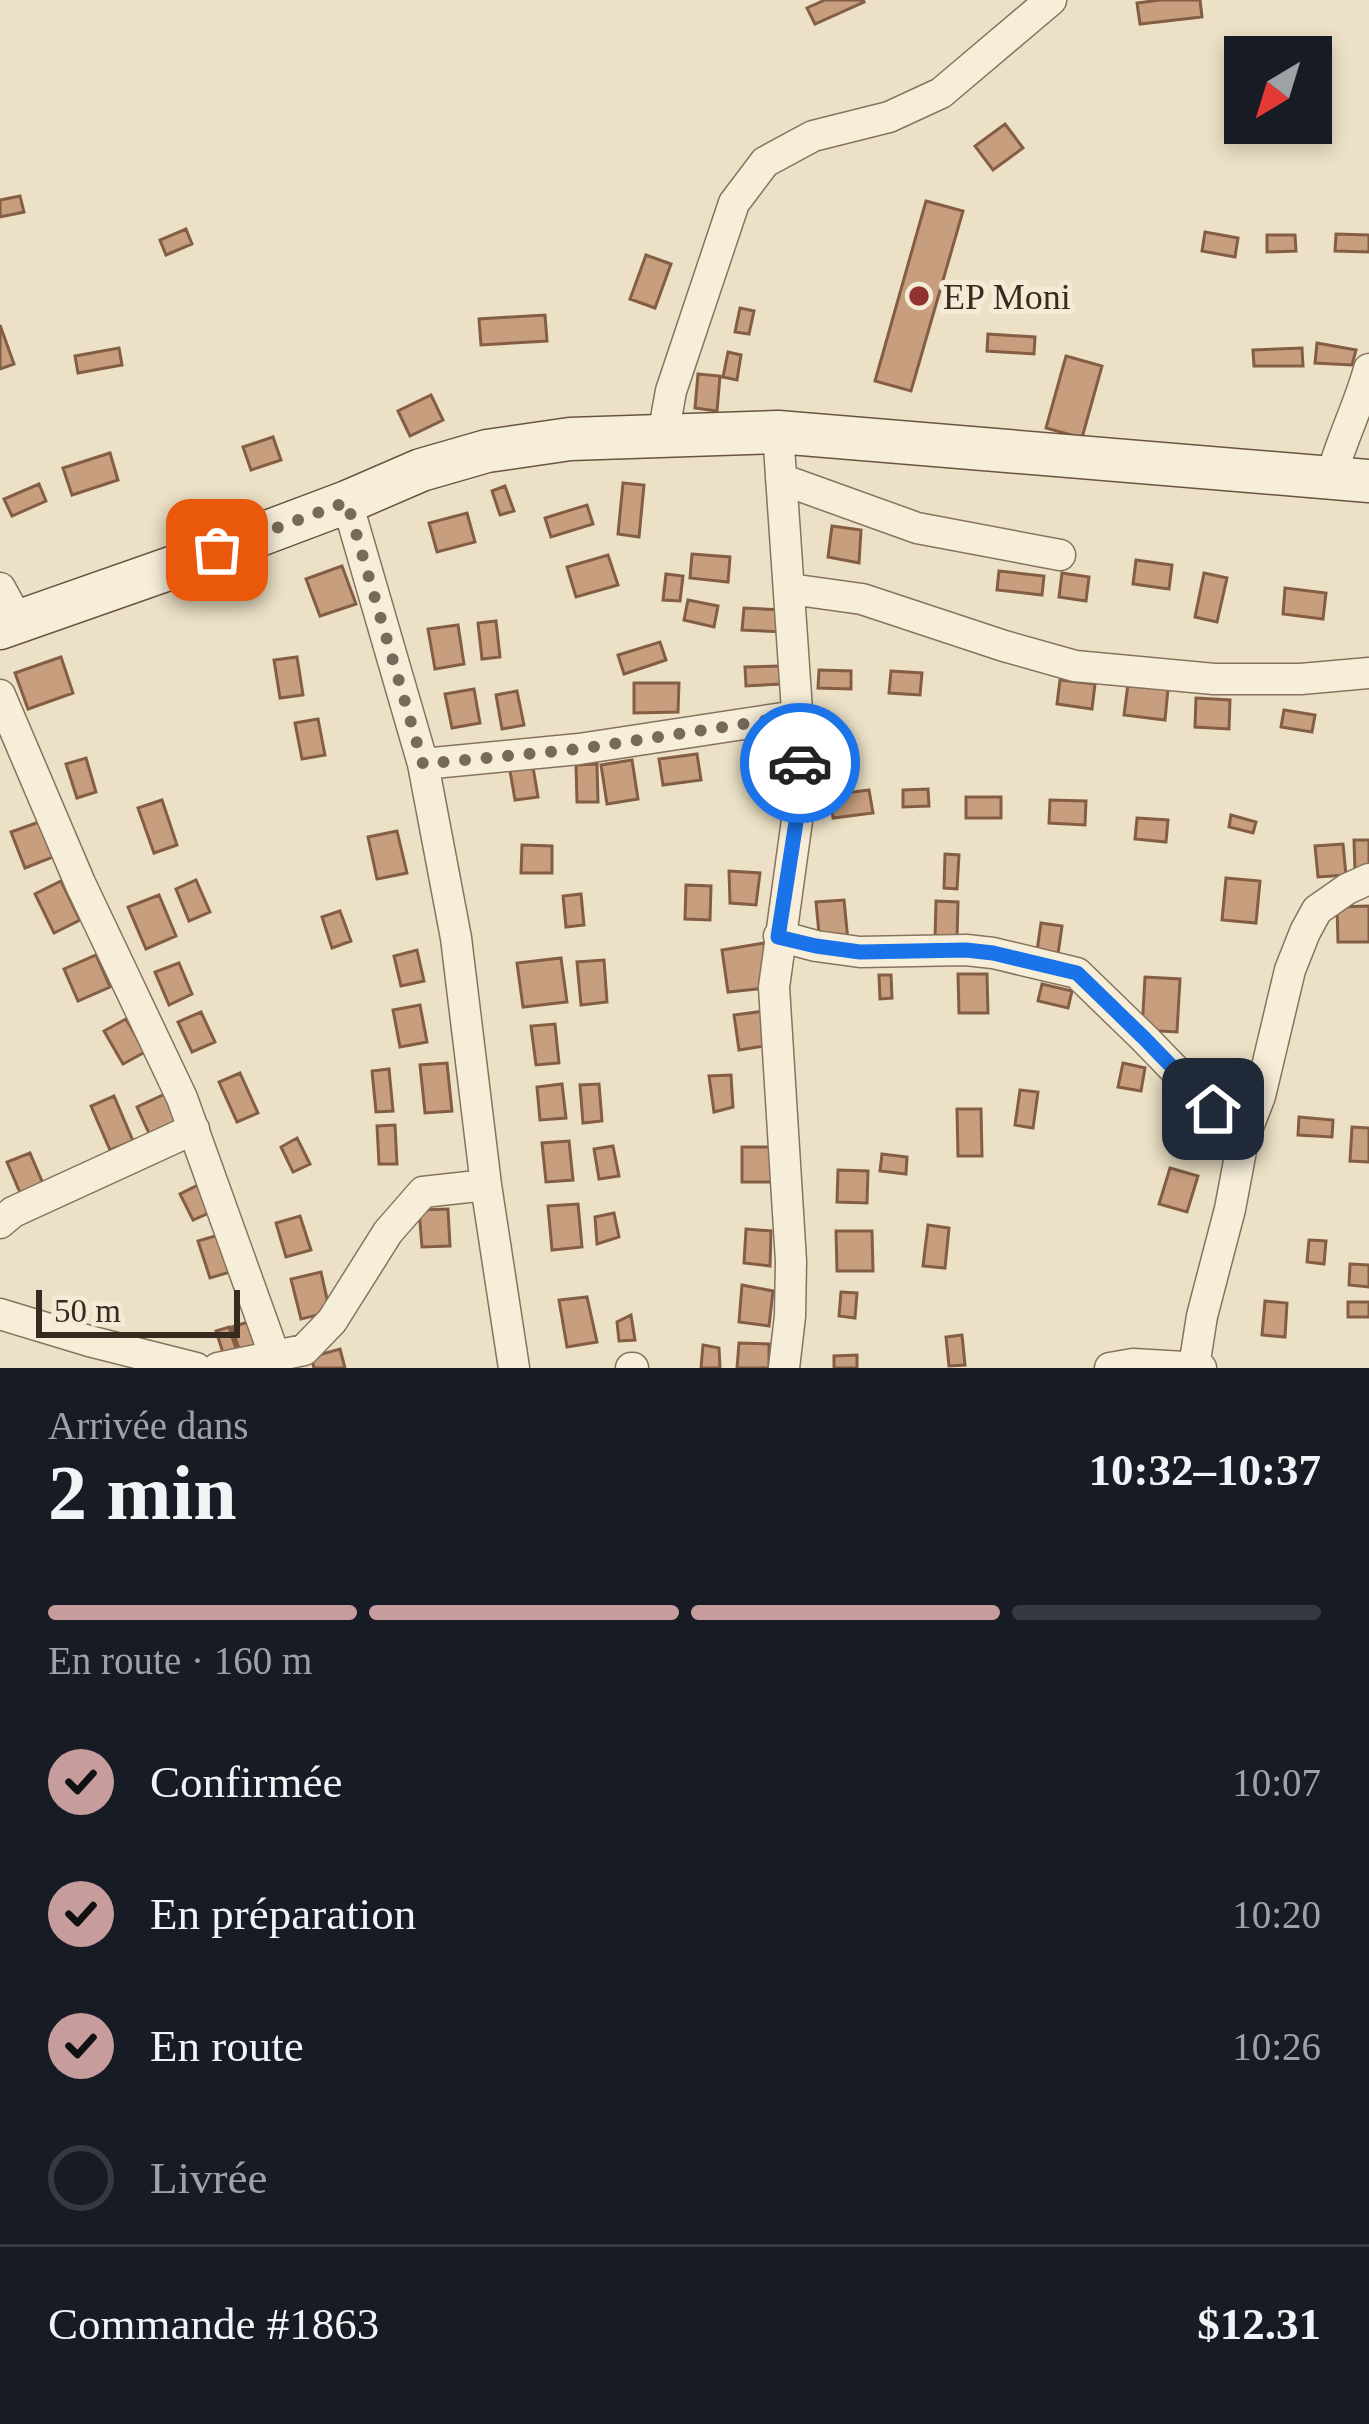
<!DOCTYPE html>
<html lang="fr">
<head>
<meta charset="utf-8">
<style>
	:root { --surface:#171b24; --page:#242831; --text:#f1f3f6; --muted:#9ea1a6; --line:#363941; --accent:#c69c9d }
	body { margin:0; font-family:Georgia,serif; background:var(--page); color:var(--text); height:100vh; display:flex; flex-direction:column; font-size:45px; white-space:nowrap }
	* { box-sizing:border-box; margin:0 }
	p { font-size:39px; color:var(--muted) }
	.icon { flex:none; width:66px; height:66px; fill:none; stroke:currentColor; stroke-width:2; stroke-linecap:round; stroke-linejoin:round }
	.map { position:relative; height:1368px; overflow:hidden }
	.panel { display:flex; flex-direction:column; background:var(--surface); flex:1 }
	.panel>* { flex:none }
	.needle { width:78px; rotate:218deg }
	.controls { position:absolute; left:1224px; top:36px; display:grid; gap:24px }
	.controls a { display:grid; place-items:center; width:108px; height:108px; border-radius:0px; background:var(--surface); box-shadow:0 6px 18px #0003; font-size:60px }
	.scale { position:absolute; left:36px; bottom:30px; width:204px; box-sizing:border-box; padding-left:12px; border:6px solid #372b20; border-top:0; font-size:33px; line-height:42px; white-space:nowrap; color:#372b20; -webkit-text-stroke:9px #f3ebd5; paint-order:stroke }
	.pin { position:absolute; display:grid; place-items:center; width:102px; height:102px; color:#fff; margin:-51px; border-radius:24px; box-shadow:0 6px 18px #0006 }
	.courier { position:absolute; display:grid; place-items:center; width:120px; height:120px; margin:-60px; border:9px solid #1a73e8; border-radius:50%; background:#fff; color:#222; box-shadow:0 3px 15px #0007 }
	.head em { font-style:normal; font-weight:600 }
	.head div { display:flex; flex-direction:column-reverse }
	.head { display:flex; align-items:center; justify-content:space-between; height:204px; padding:0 48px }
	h1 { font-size:78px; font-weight:600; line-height:90px }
	.bar { display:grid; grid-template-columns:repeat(4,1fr); gap:18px 12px; align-content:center; height:144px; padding:0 48px }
	.bar i { height:15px; border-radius:9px; background:var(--line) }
	.bar .on { background:var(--accent) }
	.bar p { grid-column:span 4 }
	.line { display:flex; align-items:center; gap:30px; padding:0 48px; border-top:3px solid var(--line) }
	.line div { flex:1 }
	ol { padding:0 48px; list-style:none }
	li { display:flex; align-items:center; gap:36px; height:132px }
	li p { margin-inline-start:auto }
	li .icon { padding:12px; border-radius:50%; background:var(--accent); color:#111; stroke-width:4 }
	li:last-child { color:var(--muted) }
	li i { width:66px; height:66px; border:6px solid var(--line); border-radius:50% }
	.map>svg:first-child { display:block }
	.building { fill:#c79e7e; stroke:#845e44; stroke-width:3 }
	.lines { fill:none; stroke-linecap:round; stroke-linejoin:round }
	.street-casing { stroke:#86735d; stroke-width:33 }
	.secondary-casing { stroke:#685440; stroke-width:45 }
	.street { stroke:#f7eed9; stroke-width:30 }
	.secondary { stroke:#f7eed9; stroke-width:42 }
	.done { stroke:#766b5a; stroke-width:12; stroke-dasharray:0 21.6 }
	.route { stroke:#1a73e8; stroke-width:15 }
	.poi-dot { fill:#913130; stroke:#f3ebd5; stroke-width:4.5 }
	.labels { text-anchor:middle; stroke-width:10; stroke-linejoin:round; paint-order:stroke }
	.poi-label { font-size:36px; fill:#372b20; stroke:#f3ebd5; text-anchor:start }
</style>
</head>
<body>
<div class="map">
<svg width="1369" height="1368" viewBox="0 0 1369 1368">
	<rect width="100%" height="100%" fill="#ece1c6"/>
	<path class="building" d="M825,0h38l1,2 -49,22 -8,-16z
		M1160,0h40l2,17 -62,7 -3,-21z
		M1005,124l18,24 -30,22 -18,-24z
		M20,196l4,16 -24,5v-17z
		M926,201l37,10 -52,180 -36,-10z
		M186,229l6,15 -26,11 -6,-15z
		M1205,232l33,6 -3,19 -33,-6z
		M1336,234l33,1v17l-34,-1z
		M1267,235h28l1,16 -29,1z
		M646,255l25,9 -16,44 -25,-9z
		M740,308l14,3 -5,23 -14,-2z
		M545,315l2,26 -66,4 -2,-26z
		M0,325l14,39 -14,5z
		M988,334l47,3 -1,17 -47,-3z
		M1317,343l39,7 -4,15 -37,-2z
		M119,348l3,17 -44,8 -3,-17z
		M1302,348l1,18h-49l-1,-16z
		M728,352l13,3 -4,25 -14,-3z
		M1066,356l36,10 -20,72 -36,-10z
		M698,374l22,2 -3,35 -22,-3z
		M431,395l12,25 -33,16 -12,-25z
		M273,437l8,23 -30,10 -8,-23z
		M110,453l8,27 -46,15 -9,-27z
		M623,483l21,2 -5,52 -21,-3z
		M39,484l7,17 -34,15 -8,-17z
		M505,486l9,25 -14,4 -8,-24z
		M587,505l6,19 -42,13 -6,-19z
		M467,513l8,29 -38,10 -8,-29z
		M832,526l29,4 -2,33 -31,-6z
		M692,554l38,3 -2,25 -38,-4z
		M608,555l10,30 -42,12 -9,-30z
		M1136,560l36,5 -3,24 -36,-5z
		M342,566l14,38 -36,12 -14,-37z
		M999,571l45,5 -2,19 -45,-5z
		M1062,573l27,4 -3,24 -27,-4z
		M1204,573l23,5 -10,44 -22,-5z
		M666,574l17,2 -3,25 -17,-1z
		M1285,588l41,5 -3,26 -40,-5z
		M688,600l30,6 -4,21 -30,-7z
		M744,608l40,2 -1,22 -41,-2z
		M496,621l4,36 -18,2 -4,-36z
		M458,625l6,39 -29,5 -7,-40z
		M660,642l6,18 -42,14 -6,-19z
		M61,657l12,36 -45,16 -13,-36z
		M297,657l6,38 -23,3 -6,-38z
		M780,666l1,18 -35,2 -1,-19z
		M819,670l32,1v18l-33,-1z
		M891,671l31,2 -2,22 -31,-2z
		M1060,680l35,4 -3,25 -35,-5z
		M634,683h45l-1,29 -44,1z
		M1128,684l40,5 -3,31 -41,-5z
		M474,689l6,34 -28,5 -7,-34z
		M517,691l7,34 -22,4 -6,-34z
		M1196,698l34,2 -1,29 -34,-2z
		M1284,710l31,5 -3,17 -31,-5z
		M318,719l7,36 -23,4 -7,-36z
		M697,754l4,26 -38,5 -4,-26z
		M86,758l10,34 -19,6 -11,-34z
		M632,760l6,39 -31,5 -6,-39z
		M597,764l1,38h-21l-1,-37z
		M533,767l5,30 -23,3 -5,-29z
		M928,789l1,17 -26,1v-17z
		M869,790l4,23 -40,5 -3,-23z
		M966,797h35v21h-35z
		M162,800l15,45 -23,8 -16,-45z
		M1050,800l36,1 -1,24 -36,-2z
		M1231,815l25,7 -3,11 -24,-6z
		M1137,818l31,2 -2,22 -31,-3z
		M39,822l14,35 -28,11 -14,-36z
		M397,831l10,42 -30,6 -9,-42z
		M1354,840h15v31h-14z
		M1343,844l3,31 -28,2 -3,-31z
		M522,845l30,1v27h-31z
		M945,854l14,1 -2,34 -13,-1z
		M729,871l31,2 -4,32 -26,-2z
		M1226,878l34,3 -4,42 -34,-3z
		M196,880l14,32 -21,9 -13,-32z
		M61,881l19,39 -26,13 -19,-39z
		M686,885l25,1 -1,34 -25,-1z
		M581,894l3,31 -18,2 -3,-31z
		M159,895l17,41 -30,13 -18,-42z
		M844,900l4,41 -28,3 -4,-42z
		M936,901l22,1 -1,38 -22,-1z
		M1369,906v36h-31l-1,-35z
		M340,911l11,30 -19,7 -10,-31z
		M1041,923l21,3 -5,35 -21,-3z
		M764,943l3,45 -39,4 -6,-42z
		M417,950l7,31 -23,5 -7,-30z
		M96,955l14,32 -32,14 -14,-32z
		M561,958l6,44 -44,5 -6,-44z
		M604,960l3,42 -26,3 -4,-43z
		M179,963l13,31 -23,11 -14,-33z
		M958,974h29l1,39h-29z
		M879,975h12l1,23 -12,1z
		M1145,977l35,2 -3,53 -35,-2z
		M1042,984l30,7 -4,17 -30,-7z
		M420,1005l7,37 -27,5 -7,-37z
		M765,1011l5,34 -31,5 -5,-35z
		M201,1012l14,30 -23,10 -14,-30z
		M126,1019l19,33 -22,12 -19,-33z
		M555,1024l4,39 -23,2 -5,-39z
		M447,1063l5,48 -27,2 -5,-48z
		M1123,1063l22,5 -4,23 -23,-4z
		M389,1069l4,42 -17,1 -4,-41z
		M240,1073l18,40 -21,9 -18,-40z
		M731,1075l2,32 -19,5 -5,-36z
		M562,1084l4,34 -26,2 -3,-33z
		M599,1084l3,37 -19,2 -3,-38z
		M1020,1090l18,2 -5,36 -18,-3z
		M165,1094l16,34 -28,14 -16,-35z
		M114,1096l19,45 -23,9 -19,-44z
		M957,1109h24l1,47h-24z
		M1299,1117l34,3 -1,17 -34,-2z
		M395,1125l2,39h-18l-2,-38z
		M1352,1127l17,1v34l-19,-1z
		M297,1138l13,26 -17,8 -12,-25z
		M569,1141l4,39 -27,2 -4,-39z
		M613,1146l6,30 -20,3 -5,-30z
		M742,1147h29l1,35h-30z
		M30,1153l14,33 -23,9 -14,-33z
		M882,1154l25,3 -1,17 -26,-3z
		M1170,1168l28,8 -11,36 -28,-8z
		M838,1170l30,1 -1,32 -30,-1z
		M198,1185l13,27 -18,8 -13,-26z
		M578,1204l4,43 -30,3 -4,-44z
		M448,1209l2,37 -28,1 -3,-37z
		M614,1213l5,24 -22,7 -2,-27z
		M300,1216l11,34 -25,7 -10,-34z
		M928,1225l21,3 -4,40 -22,-2z
		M746,1229l25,2 -1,35 -26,-3z
		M836,1231h36l1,40h-36z
		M225,1233l12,37 -27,8 -12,-37z
		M1309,1240l17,1 -2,23 -17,-2z
		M1350,1264l19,1v22l-20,-2z
		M321,1272l9,40 -29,7 -10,-40z
		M742,1285l31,6 -4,35 -30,-4z
		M841,1292l16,1 -2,25 -16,-2z
		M587,1297l10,45 -30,5 -8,-47z
		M1265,1301l22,2 -2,34 -23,-2z
		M1348,1302h21v15h-21z
		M631,1315l4,25 -16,1 -2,-19z
		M248,1322l8,25 -16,5 -8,-25z
		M229,1327l8,25 -13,4 -8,-25z
		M962,1335l3,30 -16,1 -3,-29z
		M739,1343l30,1v24h-32z
		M703,1345l16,3 1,20h-19z
		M340,1349l5,19h-31l-3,-11z
		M857,1355v13h-23v-12z"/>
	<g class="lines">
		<g class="street-casing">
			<path id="street" d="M778,432l24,352 -28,203 17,274 -1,55 -6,52
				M663,435l8,-44 63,-188 31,-41 48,-26 76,-19 52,-24 110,-93
				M1331,478c10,-38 28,-72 38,-109
				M781,479l136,49 143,27
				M347,502l76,262 33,174 30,247 28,183
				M0,588l18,33
				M790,589l72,10 142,47 71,20 139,13h87l68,-6
				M0,695l80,188 102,215 97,270
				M423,764l156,-15 217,-33
				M779,936l37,10 44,6 106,-2 27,3 84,20 67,65 99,102
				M0,1223l13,-11 181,-83
				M0,1314l89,27 107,27
				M1194,1367l8,-51 28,-107 13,-69 17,-44 30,-126 15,-38 12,-22 30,-21 22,-10
				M218,1368l86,-18 28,-29 56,-89 35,-40 63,-7
				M631,1368h2
				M1110,1368l23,-4 68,4"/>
		</g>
		<g class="secondary-casing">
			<path id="secondary" d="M0,628l174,-61 173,-65 74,-32 66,-19 83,-12 208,-7 591,49"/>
		</g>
		<use href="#street" class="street"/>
		<use href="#secondary" class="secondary"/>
	</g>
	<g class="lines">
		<path class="done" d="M217,550l130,-48 76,262 156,-15 217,-33 4,47"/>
		<path class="route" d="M800,763l2,21 -24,153 38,9 44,6 106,-2 27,3 84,20 67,65 69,71"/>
	</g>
	<circle class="poi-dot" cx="919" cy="296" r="12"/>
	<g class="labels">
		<g class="poi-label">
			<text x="943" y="309">EP Moni</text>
		</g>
	</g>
</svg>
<div class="controls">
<a><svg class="needle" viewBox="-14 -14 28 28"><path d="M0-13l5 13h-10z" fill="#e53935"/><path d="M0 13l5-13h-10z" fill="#9ea1a6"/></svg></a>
</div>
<div class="scale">50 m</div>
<div class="pin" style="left:217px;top:550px;background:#ea580c"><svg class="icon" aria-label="bag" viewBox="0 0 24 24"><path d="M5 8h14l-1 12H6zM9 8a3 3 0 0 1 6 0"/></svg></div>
<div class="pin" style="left:1213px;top:1109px;background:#1f2937"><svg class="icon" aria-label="home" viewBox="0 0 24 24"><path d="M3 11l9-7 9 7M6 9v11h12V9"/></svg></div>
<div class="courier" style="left:800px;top:763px"><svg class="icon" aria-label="car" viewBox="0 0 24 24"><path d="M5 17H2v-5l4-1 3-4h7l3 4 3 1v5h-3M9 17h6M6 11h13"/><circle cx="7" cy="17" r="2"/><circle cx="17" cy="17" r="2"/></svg></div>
</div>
<section class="panel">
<div class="head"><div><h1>2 min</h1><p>Arrivée dans</p></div><em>10:32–10:37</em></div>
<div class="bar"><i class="on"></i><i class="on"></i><i class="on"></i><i></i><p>En route · 160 m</p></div>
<ol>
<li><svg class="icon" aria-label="check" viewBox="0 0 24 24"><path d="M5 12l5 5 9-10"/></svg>Confirmée<p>10:07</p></li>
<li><svg class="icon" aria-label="check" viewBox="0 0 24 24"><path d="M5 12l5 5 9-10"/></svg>En préparation<p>10:20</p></li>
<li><svg class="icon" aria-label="check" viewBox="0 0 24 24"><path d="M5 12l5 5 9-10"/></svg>En route<p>10:26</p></li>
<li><i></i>Livrée</li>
</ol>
<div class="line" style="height:156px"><div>Commande #1863</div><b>$12.31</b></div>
</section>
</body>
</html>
